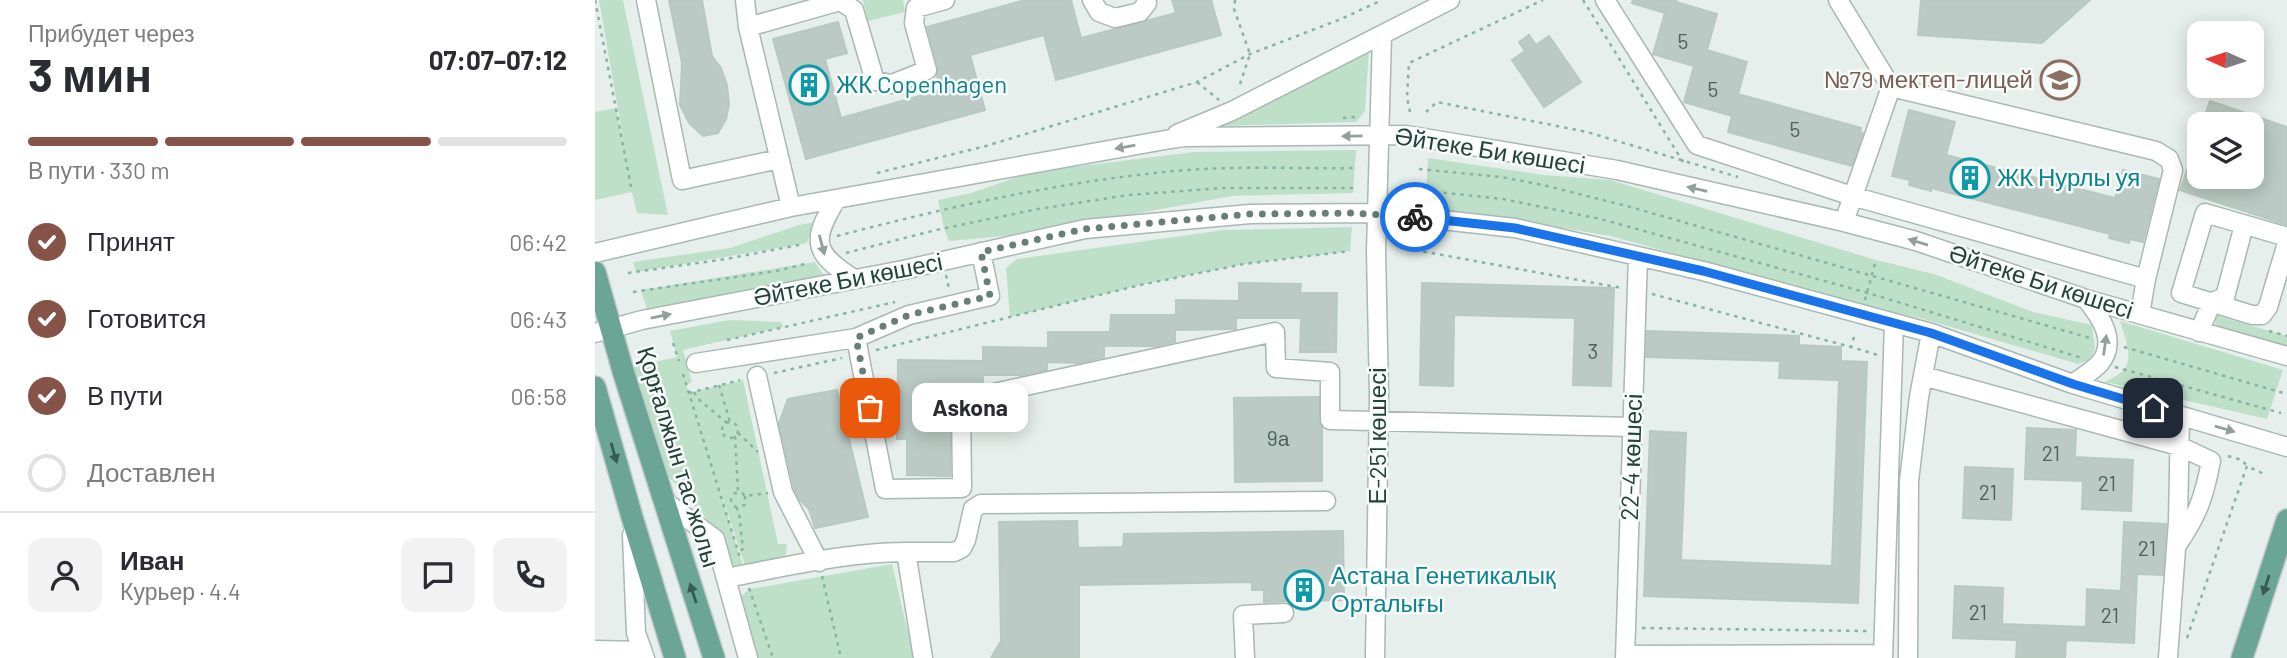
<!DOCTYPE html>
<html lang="ru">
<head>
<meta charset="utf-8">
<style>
	:root { --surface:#fff; --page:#f2f2f3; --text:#2b2b33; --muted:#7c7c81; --line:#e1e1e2; --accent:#855347 }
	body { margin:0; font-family:Barlow,sans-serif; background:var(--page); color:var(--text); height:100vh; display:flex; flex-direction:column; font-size:26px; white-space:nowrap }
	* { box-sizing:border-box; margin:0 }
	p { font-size:23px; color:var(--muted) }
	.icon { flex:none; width:38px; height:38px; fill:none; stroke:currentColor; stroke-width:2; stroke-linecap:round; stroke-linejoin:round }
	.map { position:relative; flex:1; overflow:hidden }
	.sheet { display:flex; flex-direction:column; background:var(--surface); width:595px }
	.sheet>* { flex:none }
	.needle { width:46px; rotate:273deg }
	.buttons { position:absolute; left:1592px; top:21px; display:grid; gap:14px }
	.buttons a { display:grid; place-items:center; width:77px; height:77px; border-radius:14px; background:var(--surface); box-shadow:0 4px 18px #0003; font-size:35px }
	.pin { position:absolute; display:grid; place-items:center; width:60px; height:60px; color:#fff; margin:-30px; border-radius:14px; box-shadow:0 4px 10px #0006 }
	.courier { position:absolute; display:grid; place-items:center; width:70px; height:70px; margin:-35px; border:5px solid #1a73e8; border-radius:50%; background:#fff; color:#222; box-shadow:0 2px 9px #0007 }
	.bubble { position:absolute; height:49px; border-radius:14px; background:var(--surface); box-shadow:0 4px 18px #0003; font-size:23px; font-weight:700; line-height:49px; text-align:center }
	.headline em { font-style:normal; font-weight:700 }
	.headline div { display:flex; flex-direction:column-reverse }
	.headline { display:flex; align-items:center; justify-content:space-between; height:119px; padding:0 28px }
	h1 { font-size:46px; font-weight:700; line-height:52px }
	.bar { display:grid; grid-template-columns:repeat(4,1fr); gap:10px 7px; align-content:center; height:84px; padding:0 28px }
	.bar i { height:9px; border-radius:5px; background:var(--line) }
	.bar .active { background:var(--accent) }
	.bar p { grid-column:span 4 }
	.line { display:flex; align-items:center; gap:18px; padding:0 28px; border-top:2px solid var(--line) }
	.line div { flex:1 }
	.round { display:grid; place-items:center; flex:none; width:74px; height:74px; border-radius:14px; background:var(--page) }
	ol { padding:0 28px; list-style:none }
	li { display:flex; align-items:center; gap:21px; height:77px }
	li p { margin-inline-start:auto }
	li .icon { padding:7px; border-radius:50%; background:var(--accent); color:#fff; stroke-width:4 }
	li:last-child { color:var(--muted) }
	li i { width:38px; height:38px; border:4px solid var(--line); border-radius:50% }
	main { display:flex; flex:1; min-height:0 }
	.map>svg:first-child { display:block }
	.green { fill:#bfe0c8 }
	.building { fill:#bbcac4; stroke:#b8c9c2; stroke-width:2 }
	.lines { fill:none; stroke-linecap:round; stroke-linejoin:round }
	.minor-casing { stroke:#a8b8b2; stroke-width:21 }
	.major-casing { stroke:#c2cac8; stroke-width:24 }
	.path { stroke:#86b3a5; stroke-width:2.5; stroke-dasharray:3.5 5; stroke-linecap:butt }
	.minor { stroke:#fff; stroke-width:18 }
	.major { stroke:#6aa596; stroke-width:21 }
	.oneway { fill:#92a09c }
	.oneway2 { fill:#365b51 }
	.done { stroke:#687f78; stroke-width:7; stroke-dasharray:0 12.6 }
	.route { stroke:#1a73e8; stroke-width:9 }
	.labels { text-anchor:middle; stroke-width:5; stroke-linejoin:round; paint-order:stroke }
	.number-label { font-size:21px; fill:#4a645c }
	.education-label { font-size:24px; fill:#785e54; stroke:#f7fbf9; text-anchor:end }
	.culture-label { font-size:24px; fill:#0d838f; stroke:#f7fbf9; text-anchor:start }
	.street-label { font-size:24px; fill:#24423a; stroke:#f7fbf9 }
</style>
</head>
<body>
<main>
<section class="sheet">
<div class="headline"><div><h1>3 мин</h1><p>Прибудет через</p></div><em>07:07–07:12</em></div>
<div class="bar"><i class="active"></i><i class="active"></i><i class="active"></i><i></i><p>В пути · 330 m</p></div>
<ol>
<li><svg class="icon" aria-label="check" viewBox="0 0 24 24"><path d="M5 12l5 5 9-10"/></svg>Принят<p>06:42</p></li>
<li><svg class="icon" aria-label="check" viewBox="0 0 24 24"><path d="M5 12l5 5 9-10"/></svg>Готовится<p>06:43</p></li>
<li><svg class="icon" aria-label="check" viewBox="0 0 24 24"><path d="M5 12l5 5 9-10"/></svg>В пути<p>06:58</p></li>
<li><i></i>Доставлен</li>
</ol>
<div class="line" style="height:126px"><a class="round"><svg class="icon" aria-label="person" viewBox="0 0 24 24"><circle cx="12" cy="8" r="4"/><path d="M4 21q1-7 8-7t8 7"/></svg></a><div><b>Иван</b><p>Курьер · 4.4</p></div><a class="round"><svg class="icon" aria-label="chat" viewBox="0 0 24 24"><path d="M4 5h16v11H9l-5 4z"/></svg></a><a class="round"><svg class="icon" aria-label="phone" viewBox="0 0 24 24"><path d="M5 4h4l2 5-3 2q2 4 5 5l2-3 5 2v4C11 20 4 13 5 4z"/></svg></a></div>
</section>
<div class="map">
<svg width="1692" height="658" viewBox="0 0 1692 658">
	<rect width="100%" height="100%" fill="#e6efeb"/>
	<path class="green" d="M4,0h24l45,215 -31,-2 -5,-21 -37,8v-88l21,-4 9,42z
		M268,0h40l2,12 -37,9z
		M774,49l-4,62 -9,11 -141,4z
		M761,150l-3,43 -121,3 -206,38 -77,7 -5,-13 -6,-28 33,-7 61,-21 162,-20z
		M833,158l116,17 66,5 266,80 58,14 99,38 59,13 3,24 -5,11 -12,4 -158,-46 -57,-11 -252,-71 -143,-23 -43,-4z
		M220,222l-8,21 -171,29 -3,-10 97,-14 69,-23z
		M757,227l-2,24 -106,13 -104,21 -130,32 -4,-49 11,-9 207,-29z
		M220,262l8,12 6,4 -181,34 -7,-22z
		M1619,315l73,21v13l-70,-21z
		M134,320l52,2 2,5 -100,23 9,32 -6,3 3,8 54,-13 35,164h9l-2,16 -40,6 -30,-92 28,92 -13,1 -13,-36 -50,-56 -34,-108 44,-10 -7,-26z
		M1525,321l163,49 -16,49 -162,-37c5,-3 14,-7 19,-12 10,-13 0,-35 -4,-49z
		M297,564l22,94h-158l-18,-60 12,-9z"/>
	<path class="building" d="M74,0h33l10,56 9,12 6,17 2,19 -3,15 -8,14 -15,3 -14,-13 -9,-18 2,-42z
		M430,0h46l10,38 95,-25 -4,-13h39l10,35 -165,45 -12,-45 -74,20 15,55 -179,49 -33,-120 65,-17 9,31 -22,6 16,59 100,-28 -4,-14 1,-9 -11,-40z
		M1038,0h44l-1,2 41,12 -10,36 40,12 -9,32 123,34 -1,4 3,1 -11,33 -124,-34 4,-16 -48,-14 10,-36 -41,-12 12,-41 -33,-10z
		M1326,0h169l-48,43 -124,-8z
		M934,35l7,10 13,-9 32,46 -37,25 -32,-47 13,-9 -6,-9z
		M1615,101l77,26v98l-107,-35 18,-51h2v38h52v-53h-50z
		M1314,110l46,12 -9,33 169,43 8,-28 36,9 -16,63 -13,-3 -1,4 -20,-5 1,-4 -179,-46v3l-22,-6 1,-5 -18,-4z
		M644,283l62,1 -1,9h37l-1,59h-36l1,-34h-65v11l-61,1v12l-19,4h-52v11l-24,6 -33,-1v8l-26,5h-38v9l-21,4h-29v44h17v44l-43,-1v-36h-10l1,-79 85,1v-14l65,1v-16h62l1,-17h65v-15l63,1z
		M827,283l192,5 -3,98 -38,-1 2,-67 -121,-3 -1,71 -33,-1z
		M1052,331l152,5v9l42,2v14l26,1 -9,241 -214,-7 6,-165 36,2 -5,127 151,6 7,-186 -60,-2 1,-17 -134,-4z
		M242,390l31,127 -53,11 -6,-19 -10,-10 -5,-11 -15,-65 9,-24z
		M724,397v23l3,7v54l-87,1 -1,-84z
		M1432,428l49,2 -1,27 58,3 -2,51 -49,-2 1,-28 -58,-2z
		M1370,467l48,2 -2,51 -48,-2z
		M482,521l1,27 45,-1 1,-13 219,-3 1,69 -80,2v-12h-12v-8l-173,3v73h-88l10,-17 -2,-119z
		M1529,522l42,2 -3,51 -26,-1 -3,69 -68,-3 -1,18h-49l1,-18 -64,-2 2,-52 48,2 -1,36 84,3 1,-38 34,2z"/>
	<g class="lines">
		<g class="minor-casing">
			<path id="minor" d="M51,0l36,180 97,-21
				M150,0l3,27 43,180
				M497,0l7,12 16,6 25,-6 7,-9 -1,-3
				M1010,0l92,145 155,51 294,83 27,-109 -4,-11 -13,-8 -265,-64 -53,-87
				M153,27l92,-26 14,9 21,71 17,3 35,-14 -13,-47 2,-15 29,-8
				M582,134l55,-23 218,-111
				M241,200c-25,41 -23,53 18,79
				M1249,222l47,-135
				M1692,237l-82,-24 -24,80 71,22h10l6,-8 19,-64
				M386,252l9,44 -81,19 -53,23 29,151 77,-1 -1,-88 314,-68 1,36 54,4v48l303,7
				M0,253l196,-46 374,-67 19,-3 222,-2 211,35 227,52 72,19 170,58 201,57
				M1545,314l6,-35
				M1604,332l13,-30 13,-5 19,-72
				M0,333l47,-13 261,-50 182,-41 165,-15 128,-1 137,15 188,43 228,62 142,51 214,63
				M101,363l160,-25
				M162,376l26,116 36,70
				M1328,376l256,70 32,15c-7,36 -13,54 -34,84
				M1478,384c9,-7 20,-13 27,-21 18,-22 0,-47 -14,-64
				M68,500l52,39 33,119
				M37,535l4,98 9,25
				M311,552h48l8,-4 4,-8 7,-31 8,-5 345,-3
				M132,578c55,-11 123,-26 179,-26l17,106
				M0,650l47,1
				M1030,655l258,-1
				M650,658l-2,-43 41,-2
				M780,658l4,-263 -3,-144 6,-215
				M1030,658l13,-402
				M1288,658l11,-335
				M1313,658l1,-177 10,-84 12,-64
				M1573,658l10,-137 2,-105"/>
		</g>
		<g class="major-casing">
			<path id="major" d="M0,272l28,99 91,287
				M0,387l37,130 43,141
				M1647,658l45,-138"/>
		</g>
		<path class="path" d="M0,0l37,192
			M640,0l-1,9 16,45 -11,33
			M988,0l100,162
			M602,82l22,18
			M815,112l-3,-15 2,-34 134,-63
			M831,112l11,-10 150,30 151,45
			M748,118l12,-1
			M824,169l82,8 42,8 84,21 463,132
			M282,173l109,-27 211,-64 53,-28 91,-35 41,-19
			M823,190l85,9 98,20 267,74 214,65
			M242,236c108,-28 217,-53 328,-64 63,-7 128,-3 191,-4
			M820,250l207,38
			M251,253l90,-23 102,-21 91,-14 94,-7h131
			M33,273l98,-14 78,-15
			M351,275l3,14
			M38,292l143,-21 33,-8
			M1057,294l199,53
			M1270,300l11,-40
			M1674,331l18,5
			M1259,337l-3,10 27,8
			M132,340l168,-38
			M78,343l6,18
			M1529,347l163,47
			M281,350l264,-65 104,-21 106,-13
			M1520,367l166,46
			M179,373l68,-15
			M88,374l57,184
			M124,385l11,37
			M99,392l3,6 30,25
			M94,393l51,-13
			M127 430a8 8 0 1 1 16 0a8 8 0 1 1-16 0Z
			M143,433l20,19
			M140,436l3,56
			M1633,456l14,4 5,6
			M150,496v9l-9,2 -4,-3 -1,-5 4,-6h7l3,3 23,-3
			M141,507l3,5 4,37 -5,3
			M227,576l19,82
			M154,588l24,70
			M1047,628l225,3
			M1592,638l60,-172 17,8"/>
		<use href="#minor" class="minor"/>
		<use href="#major" class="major"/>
	</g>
	<defs><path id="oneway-solid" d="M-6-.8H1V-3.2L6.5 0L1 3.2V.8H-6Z" transform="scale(1.75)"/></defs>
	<g class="oneway">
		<use href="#oneway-solid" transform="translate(757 136) rotate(179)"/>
		<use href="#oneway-solid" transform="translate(530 147) rotate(170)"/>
		<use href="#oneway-solid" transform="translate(1102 189) rotate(-167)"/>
		<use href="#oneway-solid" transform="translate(1323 242) rotate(-163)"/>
		<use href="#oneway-solid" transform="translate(227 245) rotate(75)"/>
		<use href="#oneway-solid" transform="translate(66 316) rotate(-11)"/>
		<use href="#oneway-solid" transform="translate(1510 345) rotate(-82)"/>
		<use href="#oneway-solid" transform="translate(1630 429) rotate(16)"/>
	</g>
	<g class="oneway2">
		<use href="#oneway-solid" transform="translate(19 453) rotate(74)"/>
		<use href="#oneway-solid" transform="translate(1671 585) rotate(108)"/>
		<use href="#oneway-solid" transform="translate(98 593) rotate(-108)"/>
	</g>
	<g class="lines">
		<path class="done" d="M275,408l-14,-70 53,-23 81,-19 -9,-44 104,-23 165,-15 102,-1 63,4"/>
		<path class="route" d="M820,217l100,11 188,43 228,62 142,51 80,24"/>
	</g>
	<defs>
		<g id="school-ring" transform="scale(2.0125)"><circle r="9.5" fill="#f7fbf9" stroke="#8d6e63" stroke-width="1.5"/><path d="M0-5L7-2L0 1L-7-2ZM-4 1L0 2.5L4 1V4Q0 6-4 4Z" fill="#8d6e63"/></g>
		<g id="building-ring" transform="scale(2.0125)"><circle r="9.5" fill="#f7fbf9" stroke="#0f9aa8" stroke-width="1.5"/><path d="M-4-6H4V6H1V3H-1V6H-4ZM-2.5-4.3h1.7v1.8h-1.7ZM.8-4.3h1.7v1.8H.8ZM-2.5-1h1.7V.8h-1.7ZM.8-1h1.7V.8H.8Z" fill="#0f9aa8"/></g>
	</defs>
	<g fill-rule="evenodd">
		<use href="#school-ring" x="1465" y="80"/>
		<use href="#building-ring" x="214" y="85"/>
		<use href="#building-ring" x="1375" y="178"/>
		<use href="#building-ring" x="709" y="590"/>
	</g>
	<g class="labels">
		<g class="number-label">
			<text x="1088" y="49">5</text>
			<text x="1118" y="97">5</text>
			<text x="1200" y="137">5</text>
			<text x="998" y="359">3</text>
			<text x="683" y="446">9а</text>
			<text x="1456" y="461">21</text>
			<text x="1512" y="491">21</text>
			<text x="1393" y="500">21</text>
			<text x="1552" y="556">21</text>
			<text x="1383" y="620">21</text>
			<text x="1515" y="623">21</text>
		</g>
		<g class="education-label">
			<text x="1438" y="88">№79 мектеп-лицей</text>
		</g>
		<g class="culture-label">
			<text x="241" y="93">ЖК Copenhagen</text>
			<text x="1402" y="186">ЖК Нурлы уя</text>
			<text x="736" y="584">Астана Генетикалық<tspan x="736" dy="28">Орталығы</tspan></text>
		</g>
		<g class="street-label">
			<text transform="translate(895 151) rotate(9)" y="8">Әйтеке Би көшесі</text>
			<text transform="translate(253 280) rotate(-11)" y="8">Әйтеке Би көшесі</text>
			<text transform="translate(1446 282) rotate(18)" y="8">Әйтеке Би көшесі</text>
			<text transform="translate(783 436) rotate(-90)" y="8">Е-251 көшесі</text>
			<text transform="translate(83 457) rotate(73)" y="8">Қорғалжын тас жолы</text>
			<text transform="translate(1037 457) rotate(-88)" y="8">22-4 көшесі</text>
		</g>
	</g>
</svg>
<div class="buttons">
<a><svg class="needle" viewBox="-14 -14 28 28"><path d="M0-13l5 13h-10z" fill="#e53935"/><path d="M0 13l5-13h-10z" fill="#7c7c81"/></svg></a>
<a><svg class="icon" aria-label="layers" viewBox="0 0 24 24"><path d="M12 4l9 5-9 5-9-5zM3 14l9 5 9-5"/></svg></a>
</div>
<div class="pin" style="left:275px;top:408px;background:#ea580c"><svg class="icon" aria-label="bag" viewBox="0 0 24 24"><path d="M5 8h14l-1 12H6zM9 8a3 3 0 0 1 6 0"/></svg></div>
<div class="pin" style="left:1558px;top:408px;background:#1f2937"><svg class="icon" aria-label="home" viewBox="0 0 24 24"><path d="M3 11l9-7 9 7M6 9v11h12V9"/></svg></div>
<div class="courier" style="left:820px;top:217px"><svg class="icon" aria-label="bike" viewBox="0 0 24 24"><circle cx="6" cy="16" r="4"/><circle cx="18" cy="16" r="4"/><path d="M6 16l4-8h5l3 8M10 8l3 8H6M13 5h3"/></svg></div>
<div class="bubble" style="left:317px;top:383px;width:116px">Askona</div>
</div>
</main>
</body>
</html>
